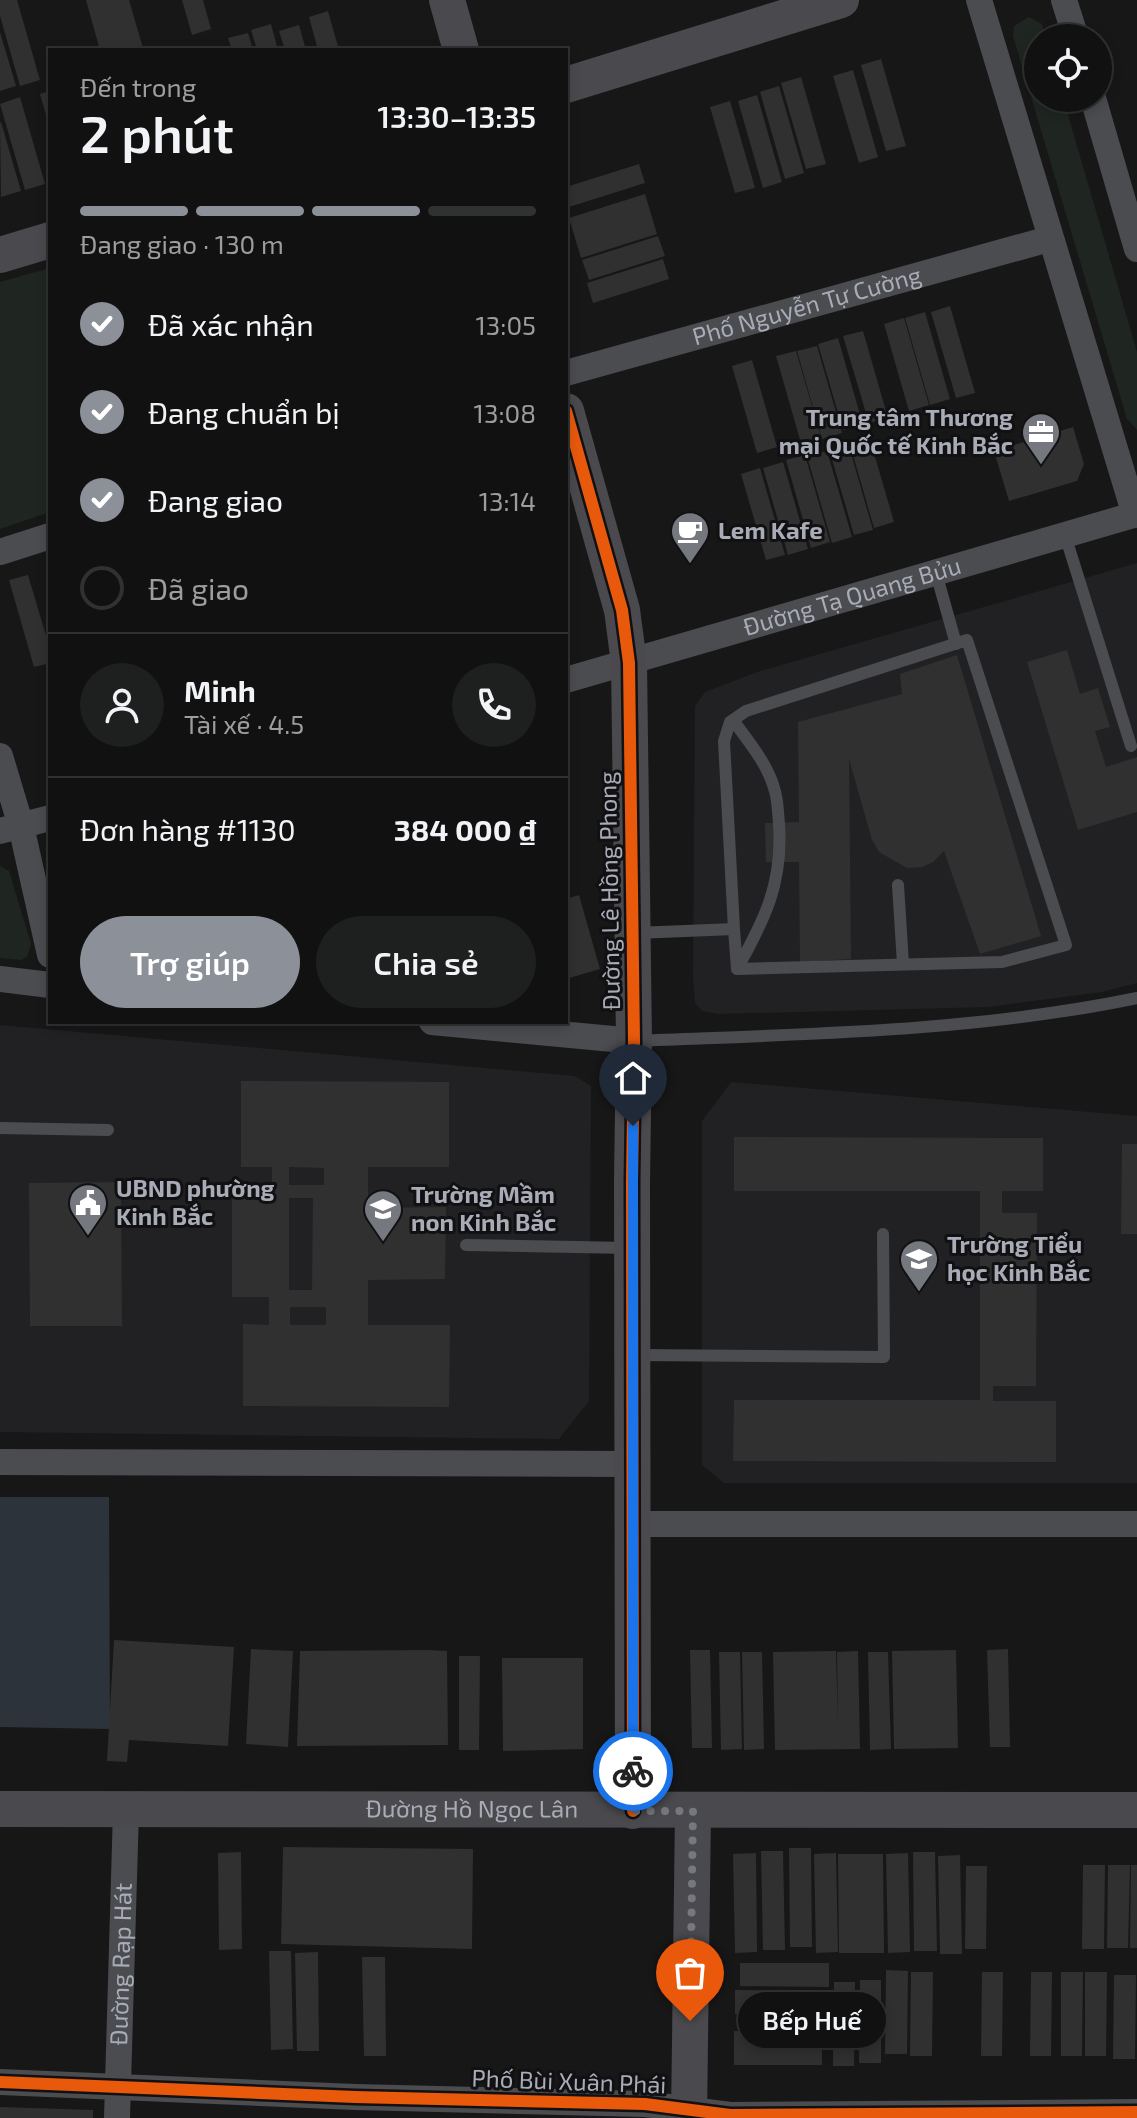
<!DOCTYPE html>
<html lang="vi">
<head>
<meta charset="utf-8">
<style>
	:root { --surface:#111; --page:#1e1f1f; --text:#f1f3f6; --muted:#9c9d9f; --line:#303131; --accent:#8c9099 }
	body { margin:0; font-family:"Exo 2",sans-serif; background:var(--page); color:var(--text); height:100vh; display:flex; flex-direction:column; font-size:30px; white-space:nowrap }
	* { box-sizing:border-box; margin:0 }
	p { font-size:26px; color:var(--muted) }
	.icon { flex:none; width:44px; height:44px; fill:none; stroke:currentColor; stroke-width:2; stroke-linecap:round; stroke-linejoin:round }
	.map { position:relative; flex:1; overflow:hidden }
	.drawer { position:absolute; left:48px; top:48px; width:520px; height:976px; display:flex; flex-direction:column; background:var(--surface); border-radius:0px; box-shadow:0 4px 12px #0003,0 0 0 2px var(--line) }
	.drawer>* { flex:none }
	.controls { position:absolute; left:1024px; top:24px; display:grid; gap:16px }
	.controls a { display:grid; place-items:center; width:88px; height:88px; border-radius:50%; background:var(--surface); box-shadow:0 4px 12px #0003,0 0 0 2px var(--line); font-size:40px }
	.pin { position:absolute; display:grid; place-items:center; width:68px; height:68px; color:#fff; margin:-82px -34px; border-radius:50% 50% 50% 0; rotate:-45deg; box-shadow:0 0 8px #0007 }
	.pin .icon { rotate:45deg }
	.courier { position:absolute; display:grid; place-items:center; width:80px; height:80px; margin:-40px; border:6px solid #1a73e8; border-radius:50%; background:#fff; color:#222; box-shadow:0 2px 10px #0007 }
	.bubble { position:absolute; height:56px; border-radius:28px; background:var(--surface); box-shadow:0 4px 12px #0003,0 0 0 2px var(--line); font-size:26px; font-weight:600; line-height:56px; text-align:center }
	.overview em { font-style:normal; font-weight:600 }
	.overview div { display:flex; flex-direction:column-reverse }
	.overview { display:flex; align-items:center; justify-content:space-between; height:136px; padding:0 32px }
	h1 { font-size:52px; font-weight:600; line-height:60px }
	.bar { display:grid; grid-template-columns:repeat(4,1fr); gap:12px 8px; align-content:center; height:96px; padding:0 32px }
	.bar i { height:10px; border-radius:6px; background:var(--line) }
	.bar .on { background:var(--accent) }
	.bar p { grid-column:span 4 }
	.line { display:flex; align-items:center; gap:20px; padding:0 32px; border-top:2px solid var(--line) }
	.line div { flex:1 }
	.round { display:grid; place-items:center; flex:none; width:84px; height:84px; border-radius:42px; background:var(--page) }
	ol { padding:0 32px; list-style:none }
	li { display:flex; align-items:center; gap:24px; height:88px }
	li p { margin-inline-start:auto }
	li .icon { padding:8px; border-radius:50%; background:var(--accent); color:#fff; stroke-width:4 }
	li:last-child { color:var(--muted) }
	li i { width:44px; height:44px; border:4px solid var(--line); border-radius:50% }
	.button { display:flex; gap:16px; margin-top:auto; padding:16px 32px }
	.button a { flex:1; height:92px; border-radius:48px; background:var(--accent); color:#fff; font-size:32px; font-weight:600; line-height:92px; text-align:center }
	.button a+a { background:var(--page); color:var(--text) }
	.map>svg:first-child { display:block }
	.built { fill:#212123 }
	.green { fill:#1f2621 }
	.water { fill:#2d333a }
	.building { fill:#303031; fill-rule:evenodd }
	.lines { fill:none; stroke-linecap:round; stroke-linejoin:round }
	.lane { stroke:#4b4c50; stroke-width:12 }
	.street { stroke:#4b4c50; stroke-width:26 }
	.secondary { stroke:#4a4a4e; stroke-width:36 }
	.cycleway-casing { stroke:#111113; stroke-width:17 }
	.cycleway { stroke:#e8590c; stroke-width:12 }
	.done { stroke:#76787f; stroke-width:8; stroke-dasharray:0 14.4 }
	.route { stroke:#1a73e8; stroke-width:10 }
	.labels { text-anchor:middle; stroke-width:6; stroke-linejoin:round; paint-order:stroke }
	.street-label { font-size:24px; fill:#a9acb7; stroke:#111113 }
	.poi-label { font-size:24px; font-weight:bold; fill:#a9acb7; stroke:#111113; text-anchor:start }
</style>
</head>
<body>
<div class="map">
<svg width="1137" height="2118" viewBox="0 0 1137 2118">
	<rect width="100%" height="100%" fill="#171717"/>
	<path class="built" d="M1137,563v420l-35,9 -114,15 -269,7 -17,-3 -7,-8 -2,-28 2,-269 10,-14 52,-20z
		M0,1025l575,51 16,10 -2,315 -30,38 -559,-7z
		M731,1082l406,34v367h-413l-22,-18v-344z"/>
	<path class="green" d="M1029,17l13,7 4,14h-8v60h25l74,254v78l-10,-11 -114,-383 1,-10z
		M50,268v244l-50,17v-247z
		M0,866l9,5 22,73 -4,13 -6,3 -21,-2z"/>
	<path class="water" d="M0,1497h109l1,232 -110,-2z"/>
	<path class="building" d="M0,0h17l23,80 -20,6 -20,-70z
		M86,0h43l14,48 -43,2z
		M182,0h21l8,29 -19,6z
		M328,11l11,39h-21l-9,-33z
		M271,24l7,26h-21l-6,-20z
		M299,25l7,25h-21l-6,-19z
		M0,32l16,54 -16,5z
		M248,33l5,17h-21l-4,-12z
		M881,59l25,87 -20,5 -25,-86z
		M853,70l25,87 -19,6 -26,-87z
		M801,77l25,87 -20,5 -25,-86z
		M779,86l25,87 -19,6 -25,-87z
		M50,91v34h-1l-9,-31z
		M757,95l25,87 -19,6 -25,-87z
		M20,97l25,87 -20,6 -25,-86z
		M730,101l25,87 -20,5 -25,-86z
		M1,122l20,69 -20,6 -1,-74z
		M639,164l6,19 -76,24 -3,-20z
		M645,194l12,40 -76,24 -12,-40z
		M658,236l7,20 -76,24 -7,-20z
		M663,259l6,20 -76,24 -6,-20z
		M950,306l25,87 -19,5 -25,-86z
		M925,312l25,87 -20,6 -25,-87z
		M904,318l25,87 -20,6 -25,-87z
		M863,331l25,87 -19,5 -26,-87z
		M838,338l25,87 -20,5 -25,-86z
		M817,346l25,87 -20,6 -25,-88z
		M796,351l25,86 -20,6 -25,-87z
		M752,360l25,87 -20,6 -25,-87z
		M1073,427l11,37 -7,17 -68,20 -15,-50z
		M869,436l25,86 -20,6 -25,-87z
		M848,443l25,87 -19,5 -25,-86z
		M827,451l25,86 -20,6 -25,-87z
		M805,455l25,87 -19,6 -25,-88z
		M783,462l25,87 -20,6 -25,-87z
		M760,468l25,87 -19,5 -25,-86z
		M28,575l22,74v14l-16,4 -25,-87z
		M1067,650l13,44 18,-6 12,39 -15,4 11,36 31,-10v55l-59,18 -51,-168z
		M957,655l84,281 -61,18 -36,-103 -11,11 -11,5 -15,1 -28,-16 -7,-12 -23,-81 2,200 -51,3 -1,-100h-33l-1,-39 34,-1 -1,-100 104,-28 -2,-20z
		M579,895l21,74 -34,10v-80z
		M241,1081l208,1v85h-81v41l78,-1 -1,72 -77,1v45h82l-1,82 -206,-1v-82l26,1v-28h-37v-112h40v-18h-31zM289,1167l35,1v17h-35zM289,1198h24l-1,92h-23zM290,1307h36v18h-36z
		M734,1137l309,1v53h-41v22h35l-1,173h-43v15h63v61l-323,-1 1,-61h246v-209h-246z
		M1122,1144h15v90h-16z
		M121,1182l1,144h-92l-1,-143z
		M114,1640l120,7 -6,99 -99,-6 -2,22 -20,-1z
		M251,1649l42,2 -5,96 -42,-3z
		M1008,1649l2,98h-20l-3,-97z
		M427,1650l20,1 1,94 -151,1 3,-95z
		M690,1650h20l2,98h-20z
		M956,1650l2,98 -64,1 -2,-98z
		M836,1651l2,76 -1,-75 21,-1 2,98 -85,1 -2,-98z
		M719,1652h21l2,97 -21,1z
		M742,1652h20l2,97 -20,1z
		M868,1652h20l3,97 -21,1z
		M459,1656h21l-1,94h-20z
		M502,1658h81v91l-80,2z
		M283,1847l190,2 -1,100 -191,-5z
		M789,1848h22l1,99h-22z
		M761,1851h22l2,99h-22z
		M241,1852l1,97 -23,1 -1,-97z
		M913,1852h22l2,99h-23z
		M756,1853l1,99 -22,1 -2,-99z
		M836,1853l2,99 -22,1 -2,-99z
		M908,1853l2,99 -22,1 -2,-99z
		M838,1854h45l1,99h-45z
		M960,1855l2,99h-22l-2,-98z
		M1083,1865h22l-1,84h-22z
		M1108,1865h22l-2,83h-21z
		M1131,1865h6v83h-7z
		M966,1866h21l-1,83h-21z
		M269,1951h22l2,98 -22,1z
		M318,1952l1,99h-22l-2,-98z
		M362,1957h23l1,99h-22z
		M740,1963h89v24l-89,-1z
		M886,1970l22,1 -1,83h-22z
		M911,1972h22l-1,84h-22z
		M982,1972h21l-1,84h-21z
		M1031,1972h21l-1,84h-21z
		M1061,1972h22l-1,84h-21z
		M1085,1972h22l-1,84h-21z
		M1114,1975h22l-1,84h-22z
		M860,1980h21v83h-22z
		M834,1982h21l-1,84h-21z
		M735,1990l88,1v24l-88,-1z
		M734,2031l88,1v33h-88z
		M0,2107l93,3v8h-93z"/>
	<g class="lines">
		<path class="lane" d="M1065,535l66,211
			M936,573l20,71
			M733,720c15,21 34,43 41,68 4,11 4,25 5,36 4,59 -14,95 -42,145
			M898,885l5,79
			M636,933l98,-4 3,40 265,-7 64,-17 -99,-305 -221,71 -16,11 -6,19 10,188
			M637,1041c167,-7 336,-9 500,-43
			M0,1128l108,2
			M466,1245l163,3
			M636,1355l248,2 -1,-123"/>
		<g class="street">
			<path d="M979,0l156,515"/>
			<path d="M1064,0l12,38"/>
			<path d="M1093,98l44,151"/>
			<path id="s1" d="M566,373l483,-134"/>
			<path d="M0,552l50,-16"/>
			<path id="s2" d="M566,680l571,-166"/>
			<path d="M0,756l21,70 29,129"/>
			<path d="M0,831l50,-13"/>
			<path d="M0,979l50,6"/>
			<path d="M432,1022l202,19"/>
			<path d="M0,1462l634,2"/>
			<path d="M634,1524h503"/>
			<path d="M0,2082l355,15 290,7 85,11 407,-3"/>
			<path id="s3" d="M117,2118l9,-308"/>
		</g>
		<g class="secondary">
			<path d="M447,0l14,50"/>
			<path d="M566,85l275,-85"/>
			<path d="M0,255l50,-15"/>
			<path d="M566,411l56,199 7,53 5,378 -2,141 1,629"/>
			<path id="s4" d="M0,1809l1137,1"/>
			<path d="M689,2118l4,-307"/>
		</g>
		<g class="cycleway-casing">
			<path id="cycleway" d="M566,411l56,199 7,53 5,378 -2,141 1,629
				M0,2082l355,15 290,7 85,11 407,-3"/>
		</g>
		<use href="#cycleway" class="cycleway"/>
	</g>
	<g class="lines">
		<path class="done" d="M633,1771v40h60l-3,210"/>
		<path class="route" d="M633,1126v645"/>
	</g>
	<defs>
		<g id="office-pin" transform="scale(2)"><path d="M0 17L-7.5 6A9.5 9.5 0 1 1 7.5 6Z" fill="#76787f" stroke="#111113"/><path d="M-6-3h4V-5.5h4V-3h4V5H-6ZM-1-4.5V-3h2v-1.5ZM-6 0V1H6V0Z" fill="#fff"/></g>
		<g id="cafe-pin" transform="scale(2)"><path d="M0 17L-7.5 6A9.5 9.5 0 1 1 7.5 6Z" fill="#76787f" stroke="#111113"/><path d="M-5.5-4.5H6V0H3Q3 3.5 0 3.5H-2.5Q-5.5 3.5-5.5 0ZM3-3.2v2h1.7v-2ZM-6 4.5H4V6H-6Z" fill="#fff"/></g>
		<g id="civic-pin" transform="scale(2)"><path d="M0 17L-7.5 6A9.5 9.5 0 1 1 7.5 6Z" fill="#76787f" stroke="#111113"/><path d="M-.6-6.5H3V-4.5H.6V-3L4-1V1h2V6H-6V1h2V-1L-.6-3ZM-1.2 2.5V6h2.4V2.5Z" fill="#fff"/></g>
		<g id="school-pin" transform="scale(2)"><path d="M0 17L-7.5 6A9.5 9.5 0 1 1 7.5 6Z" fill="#76787f" stroke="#111113"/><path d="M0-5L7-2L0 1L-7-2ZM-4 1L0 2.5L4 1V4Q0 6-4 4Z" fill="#fff"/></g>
	</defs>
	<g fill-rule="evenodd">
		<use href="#office-pin" x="1041" y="432"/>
		<use href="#cafe-pin" x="690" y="531"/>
		<use href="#civic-pin" x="88" y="1203"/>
		<use href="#school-pin" x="383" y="1209"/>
		<use href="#school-pin" x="919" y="1259"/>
	</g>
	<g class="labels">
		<g class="street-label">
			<text dy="8" stroke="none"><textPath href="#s1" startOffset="250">Phố Nguyễn Tự Cường</textPath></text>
			<text dy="8" stroke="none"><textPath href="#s2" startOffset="298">Đường Tạ Quang Bửu</textPath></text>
			<text transform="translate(610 891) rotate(-91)" y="8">Đường Lê Hồng Phong</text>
			<text dy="8" stroke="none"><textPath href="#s4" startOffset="472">Đường Hồ Ngọc Lân</textPath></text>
			<text dy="8" stroke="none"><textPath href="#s3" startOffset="154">Đường Rạp Hát</textPath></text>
			<text transform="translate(569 2082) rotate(2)" y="8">Phố Bùi Xuân Phái</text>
		</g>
		<g class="poi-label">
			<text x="1013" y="426" text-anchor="end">Trung tâm Thương<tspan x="1013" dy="28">mại Quốc tế Kinh Bắc</tspan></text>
			<text x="718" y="539">Lem Kafe</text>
			<text x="116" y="1197">UBND phường<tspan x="116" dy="28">Kinh Bắc</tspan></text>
			<text x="411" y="1203">Trường Mầm<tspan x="411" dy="28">non Kinh Bắc</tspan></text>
			<text x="947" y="1253">Trường Tiểu<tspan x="947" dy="28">học Kinh Bắc</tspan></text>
		</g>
	</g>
</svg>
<div class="controls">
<a><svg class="icon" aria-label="locate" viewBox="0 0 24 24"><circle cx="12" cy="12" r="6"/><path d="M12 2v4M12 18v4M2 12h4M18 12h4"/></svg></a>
</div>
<div class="pin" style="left:690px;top:2021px;background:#ea580c"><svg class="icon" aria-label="bag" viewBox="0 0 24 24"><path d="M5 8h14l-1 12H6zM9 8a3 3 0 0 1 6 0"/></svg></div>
<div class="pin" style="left:633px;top:1126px;background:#1f2937"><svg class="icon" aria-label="home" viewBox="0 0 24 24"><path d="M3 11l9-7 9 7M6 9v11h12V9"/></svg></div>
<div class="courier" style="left:633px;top:1771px"><svg class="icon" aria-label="bike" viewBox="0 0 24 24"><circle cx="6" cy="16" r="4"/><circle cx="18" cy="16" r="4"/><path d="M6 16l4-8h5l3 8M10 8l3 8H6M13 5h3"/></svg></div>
<div class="bubble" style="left:738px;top:1992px;width:148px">Bếp Huế</div>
<section class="drawer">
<div class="overview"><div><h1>2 phút</h1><p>Đến trong</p></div><em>13:30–13:35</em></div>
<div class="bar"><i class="on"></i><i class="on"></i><i class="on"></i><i></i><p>Đang giao · 130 m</p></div>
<ol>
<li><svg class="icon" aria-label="check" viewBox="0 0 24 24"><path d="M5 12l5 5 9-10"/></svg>Đã xác nhận<p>13:05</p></li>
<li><svg class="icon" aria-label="check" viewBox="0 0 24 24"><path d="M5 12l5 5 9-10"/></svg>Đang chuẩn bị<p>13:08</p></li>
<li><svg class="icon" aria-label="check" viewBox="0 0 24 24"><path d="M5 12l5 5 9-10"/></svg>Đang giao<p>13:14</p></li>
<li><i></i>Đã giao</li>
</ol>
<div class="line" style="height:144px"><a class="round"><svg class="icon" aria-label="person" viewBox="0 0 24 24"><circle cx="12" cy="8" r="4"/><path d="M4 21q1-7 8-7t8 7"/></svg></a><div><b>Minh</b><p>Tài xế · 4.5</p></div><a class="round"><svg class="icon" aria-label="phone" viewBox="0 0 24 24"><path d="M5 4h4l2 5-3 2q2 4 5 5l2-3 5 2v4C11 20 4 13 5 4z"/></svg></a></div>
<div class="line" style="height:104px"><div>Đơn hàng #1130</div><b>384 000 ₫</b></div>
<div class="button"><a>Trợ giúp</a><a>Chia sẻ</a></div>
</section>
</div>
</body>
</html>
